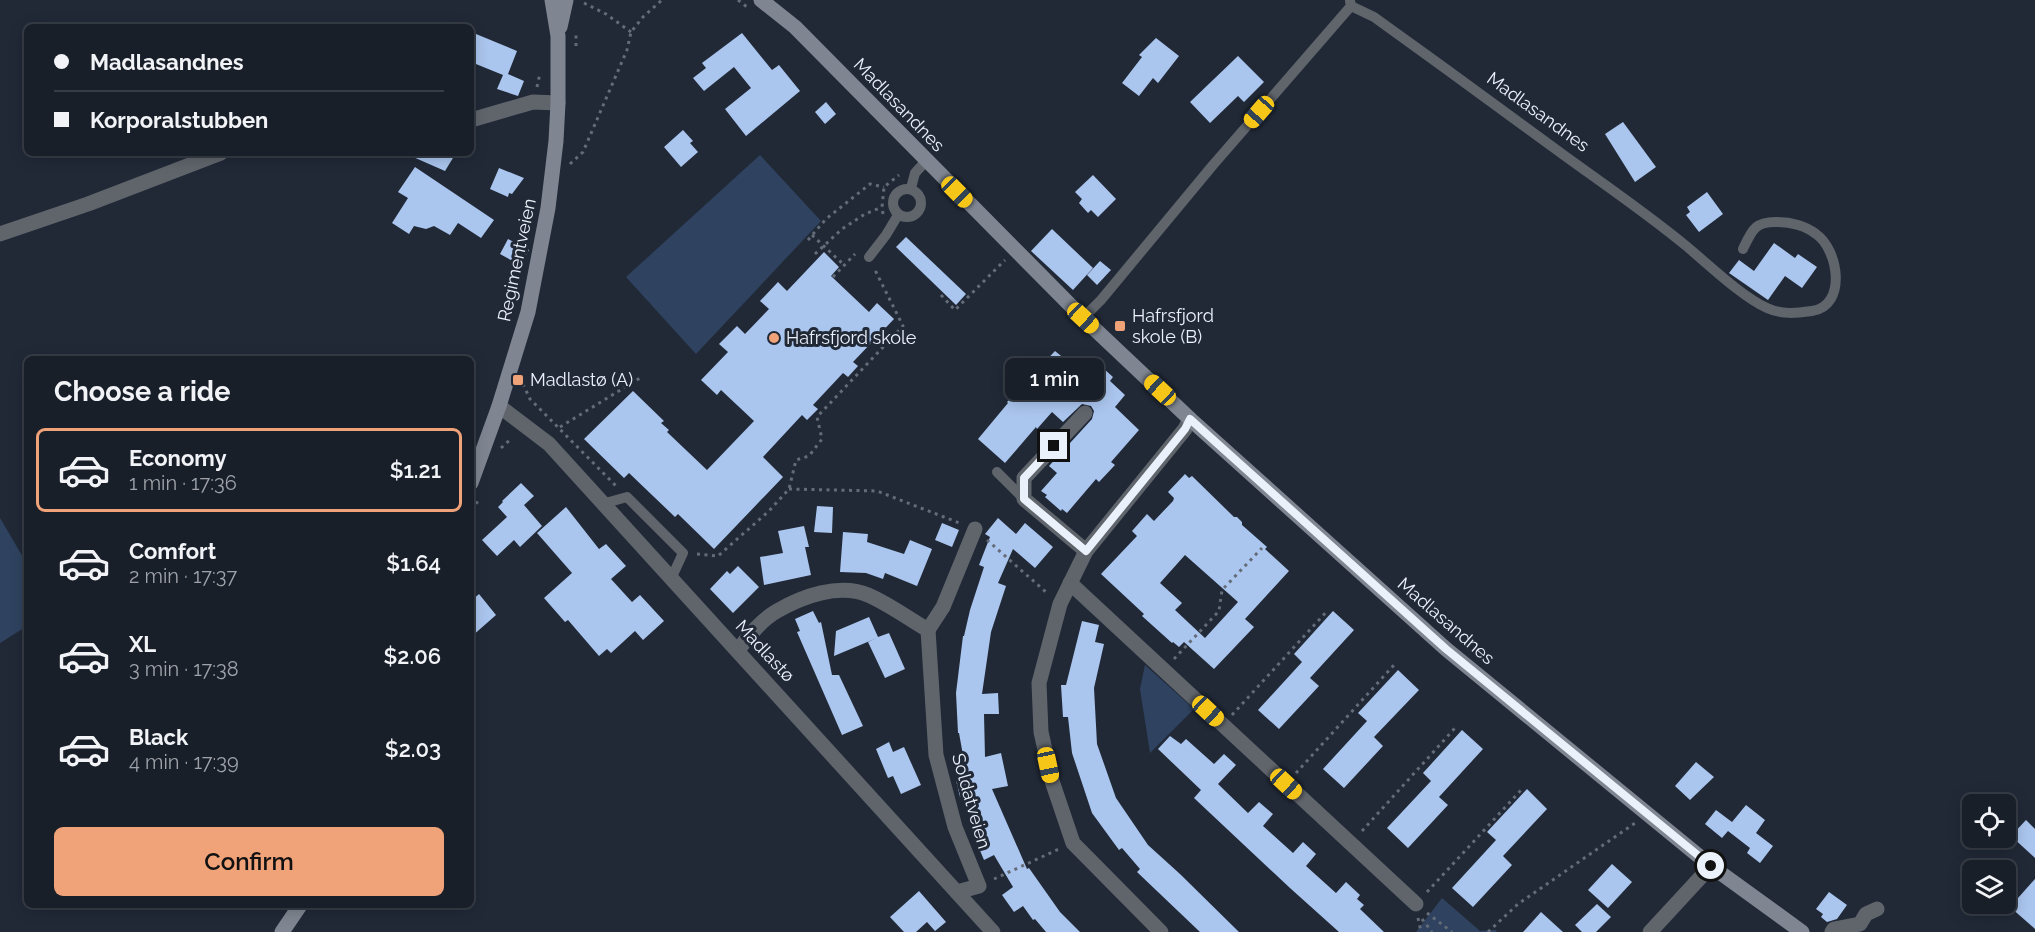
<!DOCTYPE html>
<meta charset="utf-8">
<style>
body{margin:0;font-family:Raleway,sans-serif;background:#262c35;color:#f1f3f6;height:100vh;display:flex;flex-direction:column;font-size:22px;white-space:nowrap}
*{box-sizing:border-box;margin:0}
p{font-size:20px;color:#9fa2a8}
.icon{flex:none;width:33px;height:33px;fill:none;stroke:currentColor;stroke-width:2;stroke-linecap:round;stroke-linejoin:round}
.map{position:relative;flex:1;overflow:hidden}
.sheet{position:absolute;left:24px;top:356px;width:450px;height:552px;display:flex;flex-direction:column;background:#191f29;border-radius:9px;box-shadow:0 3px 15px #0003,0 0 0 2px #373d46}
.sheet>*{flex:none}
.top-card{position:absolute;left:24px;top:24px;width:450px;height:132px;border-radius:9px;box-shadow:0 3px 15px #0003,0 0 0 2px #373d46;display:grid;align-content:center;height:132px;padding:0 30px;background:#191f29}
.fabs{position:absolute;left:1962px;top:794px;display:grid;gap:12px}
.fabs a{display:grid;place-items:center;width:54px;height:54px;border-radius:9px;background:#191f29;box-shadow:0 3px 15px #0003,0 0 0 2px #373d46;font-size:30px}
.end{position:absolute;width:27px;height:27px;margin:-14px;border:8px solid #ebf1fa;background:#111;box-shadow:0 0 0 3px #111}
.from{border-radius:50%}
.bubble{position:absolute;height:42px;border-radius:9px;background:#191f29;box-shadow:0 3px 15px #0003,0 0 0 2px #373d46;font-size:20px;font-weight:600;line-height:42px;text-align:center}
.car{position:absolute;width:18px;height:36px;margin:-18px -9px;border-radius:8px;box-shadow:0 0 4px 2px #0007;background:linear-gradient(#f5c518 24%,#345 0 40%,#f5c518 0 76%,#345 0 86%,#f5c518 0)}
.top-card b{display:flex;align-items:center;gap:21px;height:57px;font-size:22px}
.top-card b+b{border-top:2px solid #373d46}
.top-card i{width:15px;height:15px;background:#f1f3f6}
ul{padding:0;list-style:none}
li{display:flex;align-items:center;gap:18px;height:84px;margin:0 12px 9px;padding:0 18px;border:3px solid transparent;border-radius:9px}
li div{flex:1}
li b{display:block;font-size:22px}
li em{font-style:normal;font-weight:600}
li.on{border-color:#f0a279}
li>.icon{width:54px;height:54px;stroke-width:1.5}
h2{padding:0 30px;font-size:27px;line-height:72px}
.cta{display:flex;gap:12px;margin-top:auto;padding:12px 30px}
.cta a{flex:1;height:69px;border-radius:9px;background:#f0a279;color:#111;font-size:24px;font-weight:600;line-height:69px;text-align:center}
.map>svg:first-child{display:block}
</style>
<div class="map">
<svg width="2035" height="932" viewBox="0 0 2035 932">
<rect width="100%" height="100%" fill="#212937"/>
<g fill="#2f4360">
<path d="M760 155 821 221 696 354 626 277Z"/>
<path d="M0 518 27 564V626L0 643Z"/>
<path d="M1145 665 1194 709 1150 753 1140 689Z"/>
<path d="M1442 898 1480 931 1496 930 1497 932H1416Z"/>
</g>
<g fill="#aac5ee" fill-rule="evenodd">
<path d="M742 33 772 70 779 65 800 91 746 136 725 109 751 88 734 67 704 91 693 78 706 68 702 63Z"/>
<path d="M476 34 517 51 508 74 524 81 518 96 497 89 503 75 471 62V47Z"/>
<path d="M1156 38 1179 56 1158 83 1153 78 1139 96 1122 83 1142 57 1139 55Z"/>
<path d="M1238 56 1264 82 1244 102 1238 96 1210 123 1190 102Z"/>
<path d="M826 102 836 114 825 124 815 112Z"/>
<path d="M1623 122 1656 167 1635 182 1605 134Z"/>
<path d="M683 130 693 141 690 143 698 152 681 167 664 147Z"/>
<path d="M404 153H456L445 171Z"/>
<path d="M415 167 494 220 481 238 458 223 450 235 434 226 426 229 414 226 409 234 392 223 408 198 398 192Z"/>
<path d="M499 168 524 178 512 194 509 193 508 197 490 189Z"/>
<path d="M1093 175 1116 199 1098 217 1091 210 1088 213 1079 203 1082 199 1075 192Z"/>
<path d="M1707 192 1723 214 1699 232 1686 215 1690 212 1687 207Z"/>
<path d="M1052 229 1093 268 1073 290 1031 251Z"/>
<path d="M906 237 966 294 956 305 896 247Z"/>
<path d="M508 239 529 250 520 265 500 254Z"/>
<path d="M1774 243 1795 258 1798 254 1817 267 1802 288 1785 276 1768 300 1729 273 1739 260 1754 271Z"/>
<path d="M824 252 839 267 831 276 869 312 877 303 894 319 853 362 858 366 848 377 843 373 813 405 818 409 807 420 802 415 763 457 783 477 714 549 678 514 675 517 629 473 624 478 584 439 633 391 664 421 661 423 669 430 667 432 707 470 754 421 721 390 717 395 701 380 728 352 719 344 737 326 745 334 769 309 760 301 778 282 787 291Z"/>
<path d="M1100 261 1111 270 1097 285 1087 275Z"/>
<path d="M1055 351 1082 373 1094 360 1113 377 1110 381 1125 395 1115 407 1139 430 1111 462 1115 465 1099 482 1096 479 1067 513 1062 509 1061 511 1045 497 1047 495 1041 491 1057 473 1049 466 1092 419 1094 411 1091 406 1082 404 1063 422 1052 412 1037 429 1036 427 1005 463 978 439 1008 403 1007 402Z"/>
<path d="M1185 474 1189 478 1192 476 1234 517H1237L1242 522V525L1267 547 1265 549 1289 571 1245 619 1254 627 1214 669 1184 642 1179 647 1173 642 1172 643 1142 616 1144 614 1101 574 1137 536 1132 531 1147 514 1154 521 1173 501 1174 498 1168 492ZM1185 555 1238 602 1205 638 1175 610 1182 603 1160 583Z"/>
<path d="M521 483 534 496 524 505 542 526 520 547 514 540 497 556 482 540 507 517 498 507 503 502 502 501Z"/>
<path d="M817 506 833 507 832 533 814 532Z"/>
<path d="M566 507 599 549 606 544 626 566 611 579 632 602 640 595 664 621 643 640 635 631 611 653 607 649 599 656 568 620 565 622 544 598 572 573 537 533Z"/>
<path d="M998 518 1016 534 1025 523 1053 547 1035 568 1013 549 998 583 1006 586 991 632 982 694 998 693 999 714H984L985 757 1001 753 1008 786 992 789 1027 869 1029 868 1060 912 1080 932H1046L1035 919 1033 920 1023 906 1014 912 1002 895 1013 887 994 855 984 860 970 827 982 822 973 794 960 797 956 780 965 778 961 762 964 761 959 733H958L956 693 963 636H964L970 610 984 567 979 565 990 537 985 534Z"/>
<path d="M942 523 959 530 952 547 935 540Z"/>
<path d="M804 526 809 547H805L811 575 764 585 760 557 783 553 778 531Z"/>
<path d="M843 532 868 534 867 542 904 554 910 540 932 549 917 586 885 573 883 579 866 573 840 572Z"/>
<path d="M738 566 759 587 733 613 710 589 727 571 730 574Z"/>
<path d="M479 594 496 615 471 637V601Z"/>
<path d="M813 611 819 623 821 622 832 675H839L863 726 842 735 797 632 800 631 795 619Z"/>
<path d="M1333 611 1354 630 1310 678 1319 686 1279 729 1258 710 1302 662 1294 654Z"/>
<path d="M869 617 878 637 889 633 905 669 885 678 868 642 877 638 834 656 836 631Z"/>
<path d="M1082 621 1099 625 1095 642 1104 644 1094 688 1097 744 1116 798 1148 845 1180 874 1239 932H1200L1137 872 1140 869 1122 848 1119 850 1092 813 1072 753 1068 717H1063L1061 685H1066Z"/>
<path d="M1398 670 1419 690 1374 737 1383 746 1344 788 1323 769 1367 721 1358 713Z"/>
<path d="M1462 730 1483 749 1439 797 1448 805 1408 848 1387 828 1431 781 1423 773Z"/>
<path d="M1170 736 1181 744 1186 739 1214 764 1224 754 1236 765 1218 784 1248 813 1259 802 1273 814 1263 826 1293 853 1303 842 1316 854 1306 866 1336 893 1346 882 1360 895 1357 899 1364 905 1360 909 1384 932H1339L1290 888 1194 798 1201 790 1158 749Z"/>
<path d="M889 742 893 752 904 747 921 785 901 794 893 776 888 778 876 749Z"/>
<path d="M1696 762 1714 777 1690 800 1675 786Z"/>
<path d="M1527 789 1547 809 1503 856 1512 865 1473 907 1452 888 1496 840 1487 832Z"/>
<path d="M1746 805 1765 820 1756 833 1773 846 1760 863 1747 853 1750 848 1728 831 1722 838 1705 824 1716 810 1732 822Z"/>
<path d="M2026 820 2035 829V858L2011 836Z"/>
<path d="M1612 864 1632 882 1608 908 1588 890Z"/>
<path d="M2035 879V929L2010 907Z"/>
<path d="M919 891 946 922 935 931 927 922 916 932H904L890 917Z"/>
<path d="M1829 892 1847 905 1837 919 1827 922 1821 917 1823 914 1816 909Z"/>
<path d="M1597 904 1611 917 1596 932H1582L1575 925Z"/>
<path d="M1541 912 1563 932H1523Z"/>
</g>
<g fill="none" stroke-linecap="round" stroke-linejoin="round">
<g stroke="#656c79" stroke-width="3" stroke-dasharray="3 4.5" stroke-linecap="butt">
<path d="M738 0 747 7"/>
<path d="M584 3 606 14 631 32"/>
<path d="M576 46V32"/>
<path d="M537 87 540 73"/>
<path d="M570 164 583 152 627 50 631 32 643 17 662 0"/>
<path d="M883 214 882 207 884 187 899 175"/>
<path d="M812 235 844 265"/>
<path d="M808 240 826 219 870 184 884 187"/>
<path d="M815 254 842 229 865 214 882 207"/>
<path d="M833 277 855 254"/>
<path d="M941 295 955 310 1005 260"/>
<path d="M523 384 530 399 617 487"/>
<path d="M560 427 640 378"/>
<path d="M501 448 511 439"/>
<path d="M789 489 877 491 962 524"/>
<path d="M471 518 479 497"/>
<path d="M987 540 1047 593"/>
<path d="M697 554 718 556 769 511 789 489 796 460 809 456 822 439 817 417 903 326 874 268"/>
<path d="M1174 659 1219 611 1222 590 1262 548"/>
<path d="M1232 715 1328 610"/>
<path d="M1296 773 1394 665"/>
<path d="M1362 831 1455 728"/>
<path d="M994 879 1059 849"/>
<path d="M1427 892 1523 788"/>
<path d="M1427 913 1452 932"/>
<path d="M1418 918 1421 932"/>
<path d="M1422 919 1432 932"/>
<path d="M1488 932 1518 904 1635 823"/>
</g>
<g stroke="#60656c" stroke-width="10">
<path d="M1351 6 1374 17C1438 63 1501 109 1565 156 1605 185 1646 213 1685 245 1707 263 1742 297 1767 308 1782 315 1797 313 1812 311 1847 306 1839 250 1816 234 1806 226 1791 222 1778 222 1755 221 1752 230 1743 249"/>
<path d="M911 188 915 173 926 161"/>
<circle cx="907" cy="203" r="14"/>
<path d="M869 257 886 235 898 215"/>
<path d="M1083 318 1101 300 1213 165 1351 6 1350 1"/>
<path d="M997 472 1024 499"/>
<path d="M602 504 627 497 683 553 671 579"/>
</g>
<g stroke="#60656c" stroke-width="15">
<path d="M471 120 533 102 558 103"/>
<path d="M0 234 88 204 221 153"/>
<path d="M499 406 549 444 993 932"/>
<path d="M1085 413 1024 478V499L1086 551"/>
<path d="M1070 583 1416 904"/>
<path d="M928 630 943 607 975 529"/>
<path d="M738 650C749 636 761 620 777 611 803 596 839 583 868 595 889 604 909 619 928 630L936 755 955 827 979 886 957 892"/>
<path d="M1161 932 1073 843 1052 781 1041 732 1039 683 1060 604 1086 551 1185 429 1190 419"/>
<path d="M1650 932 1711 866"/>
<path d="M1832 932 1834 929 1860 924 1866 914 1877 909"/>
</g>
<g stroke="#7f8691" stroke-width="15">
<path d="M761 0 795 27 1083 318 1190 419 1446 649 1711 866 1802 932"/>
<path d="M560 27 566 0"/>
<path d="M471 483 499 406 528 312 548 208 556 141 558 103V36L552 0"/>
<path d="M282 932 301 904"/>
</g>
</g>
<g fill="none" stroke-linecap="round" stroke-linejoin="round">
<path stroke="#ebf1fa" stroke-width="8" d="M1054 446 1024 478V499L1086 551 1185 429 1190 419 1446 649 1711 866"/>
</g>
<g fill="#f0a279" stroke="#212937" stroke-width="2">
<rect x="1114" y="320" width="12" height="12" rx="3"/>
<circle cx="774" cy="338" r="6"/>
<rect x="512" y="374" width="12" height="12" rx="3"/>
</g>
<g text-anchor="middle" stroke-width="6" stroke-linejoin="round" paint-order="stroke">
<g font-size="18" fill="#ebf1fa" stroke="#212937">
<text transform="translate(899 105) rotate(46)" y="6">Madlasandnes</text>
<text transform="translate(1538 112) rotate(36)" y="6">Madlasandnes</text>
<text transform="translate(517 260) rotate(-78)" y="6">Regimentveien</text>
<text transform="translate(1446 621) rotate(41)" y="6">Madlasandnes</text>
<text transform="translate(765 651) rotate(47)" y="6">Madlastø</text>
<text transform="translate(971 801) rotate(74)" y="6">Soldatveien</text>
</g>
<g font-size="18" fill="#ebf1fa" stroke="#212937" text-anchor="start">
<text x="1132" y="322">Hafrsfjord<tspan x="1132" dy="21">skole (B)</tspan></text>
<text x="786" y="344">Hafrsfjord skole</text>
<text x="530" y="386">Madlastø (A)</text>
</g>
</g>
</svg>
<div class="fabs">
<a><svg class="icon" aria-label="locate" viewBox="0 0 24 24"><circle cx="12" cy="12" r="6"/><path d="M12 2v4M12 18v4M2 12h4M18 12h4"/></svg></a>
<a><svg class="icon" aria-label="layers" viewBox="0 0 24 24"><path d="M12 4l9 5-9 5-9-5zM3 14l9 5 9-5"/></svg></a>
</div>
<i class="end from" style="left:1711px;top:866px"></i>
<i class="end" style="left:1054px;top:446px"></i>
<div class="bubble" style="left:1005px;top:358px;width:99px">1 min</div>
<i class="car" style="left:1259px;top:112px;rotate:221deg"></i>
<i class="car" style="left:957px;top:192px;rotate:135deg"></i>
<i class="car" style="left:1083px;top:318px;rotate:133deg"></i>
<i class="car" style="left:1160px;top:390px;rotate:313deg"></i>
<i class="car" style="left:1208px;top:711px;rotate:133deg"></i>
<i class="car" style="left:1048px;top:765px;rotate:168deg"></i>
<i class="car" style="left:1286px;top:784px;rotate:133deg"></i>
<div class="top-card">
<b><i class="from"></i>Madlasandnes</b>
<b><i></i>Korporalstubben</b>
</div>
<section class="sheet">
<h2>Choose a ride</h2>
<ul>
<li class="on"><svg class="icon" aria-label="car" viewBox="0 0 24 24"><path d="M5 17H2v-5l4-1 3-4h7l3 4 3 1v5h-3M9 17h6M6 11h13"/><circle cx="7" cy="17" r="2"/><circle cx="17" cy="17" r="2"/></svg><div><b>Economy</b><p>1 min · 17:36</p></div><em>$1.21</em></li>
<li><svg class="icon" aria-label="car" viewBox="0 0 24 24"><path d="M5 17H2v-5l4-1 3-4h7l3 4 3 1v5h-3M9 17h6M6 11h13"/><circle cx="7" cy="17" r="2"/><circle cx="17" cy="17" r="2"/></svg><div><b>Comfort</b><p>2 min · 17:37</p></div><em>$1.64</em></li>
<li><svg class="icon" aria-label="car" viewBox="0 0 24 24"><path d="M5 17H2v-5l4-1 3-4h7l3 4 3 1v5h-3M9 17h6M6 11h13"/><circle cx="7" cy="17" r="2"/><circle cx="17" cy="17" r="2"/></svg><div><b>XL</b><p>3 min · 17:38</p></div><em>$2.06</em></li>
<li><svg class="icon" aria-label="car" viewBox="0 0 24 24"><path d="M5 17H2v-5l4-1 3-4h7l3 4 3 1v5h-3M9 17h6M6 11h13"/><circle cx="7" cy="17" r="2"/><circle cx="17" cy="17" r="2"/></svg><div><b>Black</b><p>4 min · 17:39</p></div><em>$2.03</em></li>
</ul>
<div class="cta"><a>Confirm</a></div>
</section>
</div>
